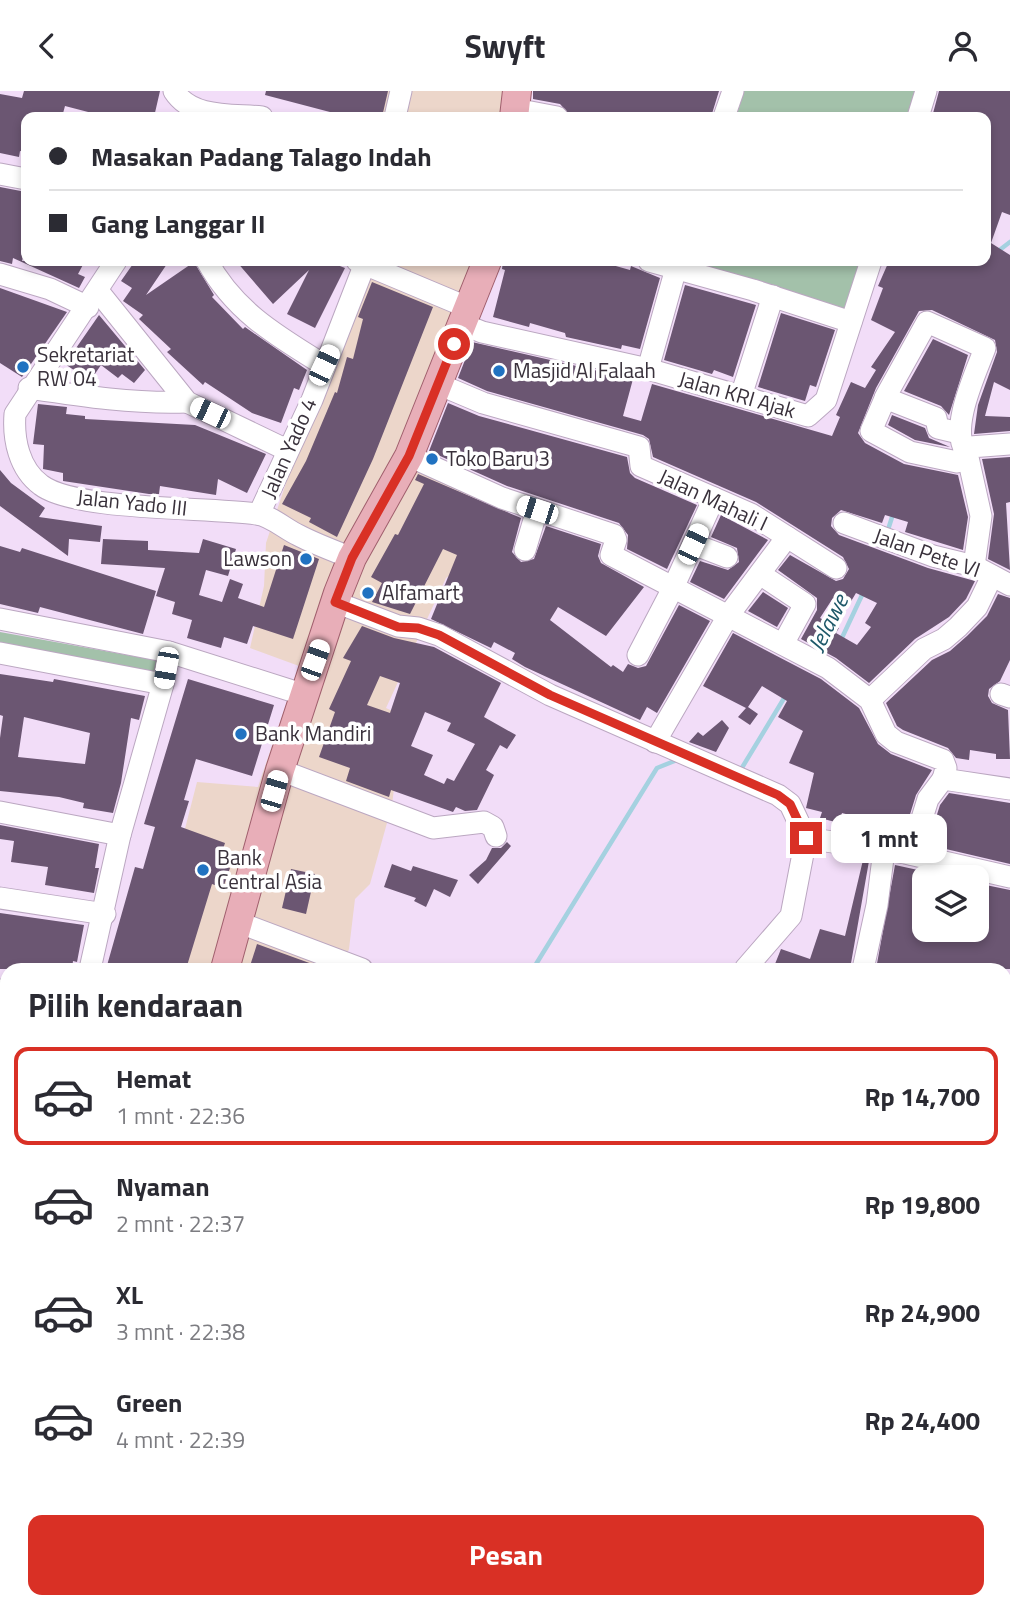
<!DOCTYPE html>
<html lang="id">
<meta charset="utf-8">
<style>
body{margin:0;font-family:"Titillium Web",sans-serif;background:#f2f2f3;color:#2b2b33;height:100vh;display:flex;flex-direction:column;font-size:26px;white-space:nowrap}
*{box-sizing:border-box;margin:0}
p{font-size:23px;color:#7c7c81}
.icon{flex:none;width:38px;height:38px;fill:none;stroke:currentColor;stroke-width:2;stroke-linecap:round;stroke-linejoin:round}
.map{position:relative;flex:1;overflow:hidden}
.details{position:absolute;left:0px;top:872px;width:1012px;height:646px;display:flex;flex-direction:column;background:#fff;border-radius:21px 21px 0 0;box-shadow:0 4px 10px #0003}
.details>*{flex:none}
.banner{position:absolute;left:21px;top:21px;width:970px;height:154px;border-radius:14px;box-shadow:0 4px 10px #0003;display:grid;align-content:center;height:154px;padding:0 28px;background:#fff}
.controls{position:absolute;left:912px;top:774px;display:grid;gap:14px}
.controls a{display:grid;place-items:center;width:77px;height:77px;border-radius:14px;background:#fff;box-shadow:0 4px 10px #0003;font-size:35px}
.end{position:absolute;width:32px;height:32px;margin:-16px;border:9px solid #d93025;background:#fff;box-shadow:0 0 0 4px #fff}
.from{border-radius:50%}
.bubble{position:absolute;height:49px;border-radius:14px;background:#fff;box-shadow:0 4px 10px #0003;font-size:23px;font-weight:700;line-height:49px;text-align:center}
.car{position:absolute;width:21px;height:42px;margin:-21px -10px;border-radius:9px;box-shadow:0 0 5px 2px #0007;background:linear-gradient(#fff 24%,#345 0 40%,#fff 0 76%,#345 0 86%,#fff 0)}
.banner b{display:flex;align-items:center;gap:24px;height:66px;font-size:26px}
.banner b+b{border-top:2px solid #e1e1e2}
.banner i{width:18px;height:18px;background:#2b2b33}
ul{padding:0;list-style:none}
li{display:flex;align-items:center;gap:21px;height:98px;margin:0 14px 10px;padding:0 14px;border:4px solid transparent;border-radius:14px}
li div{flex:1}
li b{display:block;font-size:26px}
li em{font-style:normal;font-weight:700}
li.active{border-color:#d93025}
li>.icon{width:63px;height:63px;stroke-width:1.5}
h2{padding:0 28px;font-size:32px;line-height:84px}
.cta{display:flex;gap:14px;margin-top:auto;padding:14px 28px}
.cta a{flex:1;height:80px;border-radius:14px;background:#d93025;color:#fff;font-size:28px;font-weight:700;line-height:80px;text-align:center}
header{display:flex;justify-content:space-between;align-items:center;height:91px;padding:0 28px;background:#fff;font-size:32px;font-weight:700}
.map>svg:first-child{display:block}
</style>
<header><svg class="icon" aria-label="back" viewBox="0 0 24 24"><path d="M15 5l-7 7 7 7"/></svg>Swyft<svg class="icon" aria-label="person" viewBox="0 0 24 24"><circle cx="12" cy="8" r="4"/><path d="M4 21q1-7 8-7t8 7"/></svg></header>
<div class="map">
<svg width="1010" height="1516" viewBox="0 0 1010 1516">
<rect width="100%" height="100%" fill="#f2ddf8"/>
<g fill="#ecd6ca">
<path d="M341 0H522L518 26H336Z"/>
<path d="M360 170H488L414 369 510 411 495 451 446 487 386 617 403 625 392 714 370 793 355 808 349 858 341 878H149L197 691 258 696 299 575 250 557 264 495 266 452Z"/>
<path d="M0 1244 7 1246V1510H195L191 1516H0Z"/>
</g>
<g fill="#a3c1aa">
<path d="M744 0H918L910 26H736Z"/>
<path d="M690 170H864L848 220Z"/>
<path d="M0 541 160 570 161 593 0 570Z"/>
<path d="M0 1000 7 1001V1062L0 1090Z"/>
</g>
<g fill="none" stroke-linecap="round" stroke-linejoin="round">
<g stroke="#a5d1e0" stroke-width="4.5">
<path d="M997 161 1010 151"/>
<path d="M887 442 893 423"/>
<path d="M840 551 863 502"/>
<path d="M740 680 786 604"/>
<path d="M533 878 657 677 677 669"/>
</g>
</g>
<g fill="#6b5672" fill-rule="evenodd">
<path d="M24 0H160L154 26H130L109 21 107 26H91L92 22 65 15 62 26H26V61L20 60 19 66 0 62V3L22 7Z"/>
<path d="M266 0H388L382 26H349L265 4Z"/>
<path d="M533 0H719L711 26H578L570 24 560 13 533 8Z"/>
<path d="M939 0H1010V124L1002 121 991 152 1010 164V299L994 291 985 325 1010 326V340L974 343 978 314 997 261 995 249 932 219 919 220 876 297 858 342 865 352 904 373 958 384 968 426 963 459 905 441 908 431 885 424 882 432 841 419 832 427 831 435 839 444 928 477 975 490 966 508 949 526 915 548 869 592 836 567 801 548 817 519V507L778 479 790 464 836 490 843 488 849 478 843 466 756 411 653 366 649 348 643 344 487 300 458 287 472 251 633 288 623 325 641 330 652 293 832 345 840 326 836 324 851 291 865 297 876 279 871 276 895 241 871 229 883 197 878 195 889 170H919L931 175 933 170H985V26H932ZM856 502 877 512 865 532 871 536 857 554 836 542 839 537 820 527 833 507 838 509 839 506 850 512Z"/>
<path d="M0 96 26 101V154L22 170H85L78 183 85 186 79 197 13 167 12 173 0 170Z"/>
<path d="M135 170H169L146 204 194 171 214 204 212 206 243 238 245 236 307 279 299 299 294 297 281 332 252 322 205 291 203 294 167 261 171 258 139 228 143 224 123 210 132 197 121 190Z"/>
<path d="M236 170H327L345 177 315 237 287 223 309 179 273 213Z"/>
<path d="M503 170H598L630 179 631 175 660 187 640 258 622 254 621 258 566 246 565 242 530 232 529 236 493 226 505 179 502 178Z"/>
<path d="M372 191 433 216 373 368 337 446 309 431 311 427 282 413 306 370 335 301 337 302 347 266 353 268 363 228 358 226Z"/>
<path d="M685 194 756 214 733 286 714 279 712 283 664 269Z"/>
<path d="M0 197 67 221 22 286 0 272Z"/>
<path d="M781 222 835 239 816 296 810 294 805 310 758 296Z"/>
<path d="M99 224 145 279 134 292 122 283 118 287 101 274 90 290 65 273Z"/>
<path d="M933 248 968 264 949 324 941 315 904 300Z"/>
<path d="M448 312 479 325 627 366 630 382 635 387 697 414 667 478 627 458 628 444 619 432 507 395 429 360Z"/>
<path d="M38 313 67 316 66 323 85 325V328L195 334 266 363 247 402 218 388 216 404 160 395 159 403H149L63 390V382L43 378 44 354 33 353Z"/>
<path d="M892 324 925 337 929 347 950 356 915 349 888 334Z"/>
<path d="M1010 366V411L1006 412 1010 479 988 468 994 423 982 368Z"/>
<path d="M0 379 11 392 45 417 39 426 102 435 100 451 69 448 68 465 0 415Z"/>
<path d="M418 383 521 427 512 461 521 471 534 468 546 435 601 453 598 465 601 472 644 496 606 545 558 516 550 529 611 576 613 574 623 581 628 573 638 577 646 575 679 514 710 530 657 622 647 616 640 629 525 576 512 568 515 562 494 551 491 557 431 528 457 464 443 458 410 523 372 511 382 492 371 486 395 443 398 444 424 393 415 389Z"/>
<path d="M721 424 768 449 724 508 690 491 700 470 728 479 739 471 737 457 711 446Z"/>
<path d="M103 448 148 450V459L199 462 203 448 236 458 228 485 206 479 199 504 222 511 230 488 243 493 238 507 264 516 284 454 319 468 293 548 253 535 247 553 224 546 221 557 187 547 192 529 172 523 175 511 156 505 165 477 101 473Z"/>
<path d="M0 455 20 461 22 457 156 500 143 543 40 516 38 522 0 513Z"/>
<path d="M763 501 788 517 777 536 748 520Z"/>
<path d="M998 503 1010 507V569L1000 590 989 598 988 605 992 612 1008 619 1010 668H996V663L970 659 969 669 956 667 948 657 903 639 897 635 886 612 932 569 950 560 967 545 987 525Z"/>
<path d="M362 535 394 547 434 556 501 592 484 626 516 644 507 658 500 654 486 679 494 684 477 719 465 720 456 716 453 721 391 699 389 706 346 690 350 677 319 666 335 621 329 618 351 570 343 567ZM380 585 400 592 390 622 367 614ZM425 621 451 632 447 640 475 653 454 690 447 687 444 693 424 684 433 664 411 655Z"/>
<path d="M733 542 821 588 859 617 878 653 891 663 932 679 916 704 903 746 872 730 842 722 839 732 820 727 822 721 806 717 814 682 789 672 803 640 778 626 787 610 762 595 748 616 758 623 750 634 738 626 746 617 703 595Z"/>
<path d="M0 583 53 591 54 588 145 605 139 629 131 627 121 692 113 722 83 717 84 712 59 706 0 700V647L3 625 0 624ZM24 626 90 642 85 673 18 666Z"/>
<path d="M188 588 274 614 252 685 196 668 184 709 189 710 181 736 225 752 218 773 230 777 223 797 212 793 186 878H106L135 776 143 778 155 736 144 733Z"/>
<path d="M722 629 729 637 716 661 689 651 698 641 703 645Z"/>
<path d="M949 702 1010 712V773L933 755 936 737 933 736 940 714Z"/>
<path d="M0 734 99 753 95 777H99L94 802 45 794 48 776 11 771 14 750 0 748Z"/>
<path d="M507 751 511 755 478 793 469 784 486 769 492 757H501Z"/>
<path d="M863 769 869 770 850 878H773L781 858 810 868 820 838 845 845Z"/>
<path d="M392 773 411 780 413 775 458 789 450 806 434 798 426 816 414 810 416 807 384 796Z"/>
<path d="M895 774 950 786H924V838H976V792L1010 799V878H876Z"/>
<path d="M291 778 315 783 306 823 282 817Z"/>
<path d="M0 822 84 834 77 871 73 870 72 878H0Z"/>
<path d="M257 853 326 878H249Z"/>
</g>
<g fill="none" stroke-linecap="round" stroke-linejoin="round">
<g stroke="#bba7c1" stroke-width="23">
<g id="minor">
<path d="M174 0C192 28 232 23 262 26"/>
<path d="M515 18 557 26"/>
<path d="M395 26 401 0"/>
<path d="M724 26 733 0"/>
<path d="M918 26 926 0"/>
<path d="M0 83 26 88"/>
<path d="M116 170 15 323C13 348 19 378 41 394 75 420 209 416 256 423 270 424 285 438 298 444 315 453 334 460 352 467"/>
<path d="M207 170C234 220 277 245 324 274"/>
<path d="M357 170 469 217"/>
<path d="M649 170 753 199 851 231"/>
<path d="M0 183 50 198 88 216"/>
<path d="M98 200 187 311 287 359"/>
<path d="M927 231 985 257C976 282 948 339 967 362L957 371 910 361 871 340 887 303Z"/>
<path d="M462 233 482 241 648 278 808 325 826 309 871 170"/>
<path d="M648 278 678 170"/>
<path d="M438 293 483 312 639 356 641 375 751 423 836 477"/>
<path d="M29 297C82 305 134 313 187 311"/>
<path d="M741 305 773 205"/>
<path d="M885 307 936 327 938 337 959 342"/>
<path d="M409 365 502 407 614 444 616 449 611 464 828 577 870 609 886 643 896 651 943 669 946 677 943 688"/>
<path d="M259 423 312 309 364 175"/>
<path d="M844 432 933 465 974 475 1010 494"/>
<path d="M693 453 727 466"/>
<path d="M525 459 537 419"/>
<path d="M974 475 981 425 967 362 970 356 1010 353"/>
<path d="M760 483 805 513 783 553"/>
<path d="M335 511 398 535 418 537 439 544 550 604 778 704 790 713 806 747"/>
<path d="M0 528 169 561 305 604"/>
<path d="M0 562 163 593"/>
<path d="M638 564 673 497 714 407"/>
<path d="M1001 603 1010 606"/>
<path d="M870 609 924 558 944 548 958 536 977 516 992 485"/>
<path d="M655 651 728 525 787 446"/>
<path d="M280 679 433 737 484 731 493 736 496 745"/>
<path d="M0 721 120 744"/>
<path d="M806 747 905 762 1010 786"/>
<path d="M911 763 928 708 943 688 1010 698"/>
<path d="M0 807 105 823"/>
<path d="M240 832 362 878"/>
<path d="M90 878 120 744 163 593 169 561"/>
<path d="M745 878 791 825 806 747"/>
<path d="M863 878 877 814 884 759"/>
<path d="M0 899 7 901"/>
<path d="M1004 968 1010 969"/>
<path d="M0 1084 7 1083"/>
<path d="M0 1121 7 1122"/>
<path d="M1004 1122H1010"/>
<path d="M1004 1200H1010"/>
<path d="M1004 1271H1010"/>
<path d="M0 1302 7 1304"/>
<path d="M1004 1417H1010"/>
<path d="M0 1455 7 1458"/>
<path d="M1004 1470 1010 1471"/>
<path d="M0 1504 7 1506"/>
<path d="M18 1510 34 1516"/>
<path d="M284 1516 286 1510"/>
<path d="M424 1516 429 1510"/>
<path d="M558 1516 563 1510"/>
</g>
</g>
<g stroke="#a05f6d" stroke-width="30">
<g id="major">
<path d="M514 26 517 0"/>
<path d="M225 878 280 679 338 502 352 467 409 365 487 170"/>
<path d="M53 1516 54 1510"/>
</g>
</g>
<use href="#minor" stroke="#fff" stroke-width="21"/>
<use href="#major" stroke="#e8aeb8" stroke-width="28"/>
</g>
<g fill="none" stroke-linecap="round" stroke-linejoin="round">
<path stroke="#d93025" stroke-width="9" d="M454 253 409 365 352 467 335 511 398 536 418 537 439 544 550 604 778 704 790 713 806 747"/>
</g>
<g fill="#2072c1" stroke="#fff" stroke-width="2.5">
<circle cx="23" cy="276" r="7"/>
<circle cx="499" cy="280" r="7"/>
<circle cx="432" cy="368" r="7"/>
<circle cx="306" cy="468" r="7"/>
<circle cx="368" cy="502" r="7"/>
<circle cx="241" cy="643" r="7"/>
<circle cx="203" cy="779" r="7"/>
</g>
<g text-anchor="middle" stroke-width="7" stroke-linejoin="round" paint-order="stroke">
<g font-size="21" fill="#39313b" stroke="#fff" text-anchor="start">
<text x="37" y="271">Sekretariat<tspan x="37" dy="24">RW 04</tspan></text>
<text x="513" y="287">Masjid Al Falaah</text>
<text x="446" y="375">Toko Baru 3</text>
<text x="292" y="475" text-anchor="end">Lawson</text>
<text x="382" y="509">Alfamart</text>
<text x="255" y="650">Bank Mandiri</text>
<text x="217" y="774">Bank<tspan x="217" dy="24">Central Asia</tspan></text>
</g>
<g font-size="21" fill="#39313b" stroke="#fff">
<text transform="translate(737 304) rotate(16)" y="7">Jalan KRI Ajak</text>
<text transform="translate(289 357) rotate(-66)" y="7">Jalan Yado 4</text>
<text transform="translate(713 409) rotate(25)" y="7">Jalan Mahali I</text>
<text transform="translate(132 412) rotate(6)" y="7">Jalan Yado III</text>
<text transform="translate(927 462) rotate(19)" y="7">Jalan Pete VI</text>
</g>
<g font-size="23" font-style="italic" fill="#1e5869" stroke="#fff">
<text transform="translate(828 532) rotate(-63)" y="8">Jelawe</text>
</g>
</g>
</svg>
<div class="controls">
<a><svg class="icon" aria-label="layers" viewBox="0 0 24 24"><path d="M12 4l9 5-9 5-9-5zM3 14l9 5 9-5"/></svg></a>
</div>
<i class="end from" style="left:454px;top:253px"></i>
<i class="end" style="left:806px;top:747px"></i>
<div class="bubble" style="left:831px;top:723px;width:116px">1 mnt</div>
<i class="car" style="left:324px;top:274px;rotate:25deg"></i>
<i class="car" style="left:210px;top:322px;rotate:295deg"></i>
<i class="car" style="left:537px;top:419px;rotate:288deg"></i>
<i class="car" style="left:693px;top:453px;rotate:25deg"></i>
<i class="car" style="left:315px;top:569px;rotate:20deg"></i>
<i class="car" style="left:166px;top:577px;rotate:190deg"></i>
<i class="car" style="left:274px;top:700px;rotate:16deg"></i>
<div class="banner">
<b><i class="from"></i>Masakan Padang Talago Indah</b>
<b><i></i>Gang Langgar II</b>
</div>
<section class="details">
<h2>Pilih kendaraan</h2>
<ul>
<li class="active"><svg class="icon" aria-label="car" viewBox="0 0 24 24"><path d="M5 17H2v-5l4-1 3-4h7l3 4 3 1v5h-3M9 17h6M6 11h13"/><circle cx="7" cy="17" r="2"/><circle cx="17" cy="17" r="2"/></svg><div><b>Hemat</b><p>1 mnt · 22:36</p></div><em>Rp 14,700</em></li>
<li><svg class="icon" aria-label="car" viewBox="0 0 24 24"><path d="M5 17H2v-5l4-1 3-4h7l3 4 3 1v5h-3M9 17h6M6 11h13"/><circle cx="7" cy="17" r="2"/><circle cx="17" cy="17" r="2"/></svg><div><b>Nyaman</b><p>2 mnt · 22:37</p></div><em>Rp 19,800</em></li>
<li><svg class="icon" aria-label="car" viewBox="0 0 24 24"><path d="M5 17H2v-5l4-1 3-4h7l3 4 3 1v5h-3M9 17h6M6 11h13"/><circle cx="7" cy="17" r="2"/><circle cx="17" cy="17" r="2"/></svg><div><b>XL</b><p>3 mnt · 22:38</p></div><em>Rp 24,900</em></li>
<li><svg class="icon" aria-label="car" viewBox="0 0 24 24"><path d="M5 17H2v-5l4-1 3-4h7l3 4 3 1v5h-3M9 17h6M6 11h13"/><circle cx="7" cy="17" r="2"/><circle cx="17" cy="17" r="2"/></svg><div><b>Green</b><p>4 mnt · 22:39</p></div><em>Rp 24,400</em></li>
</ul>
<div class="cta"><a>Pesan</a></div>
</section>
</div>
